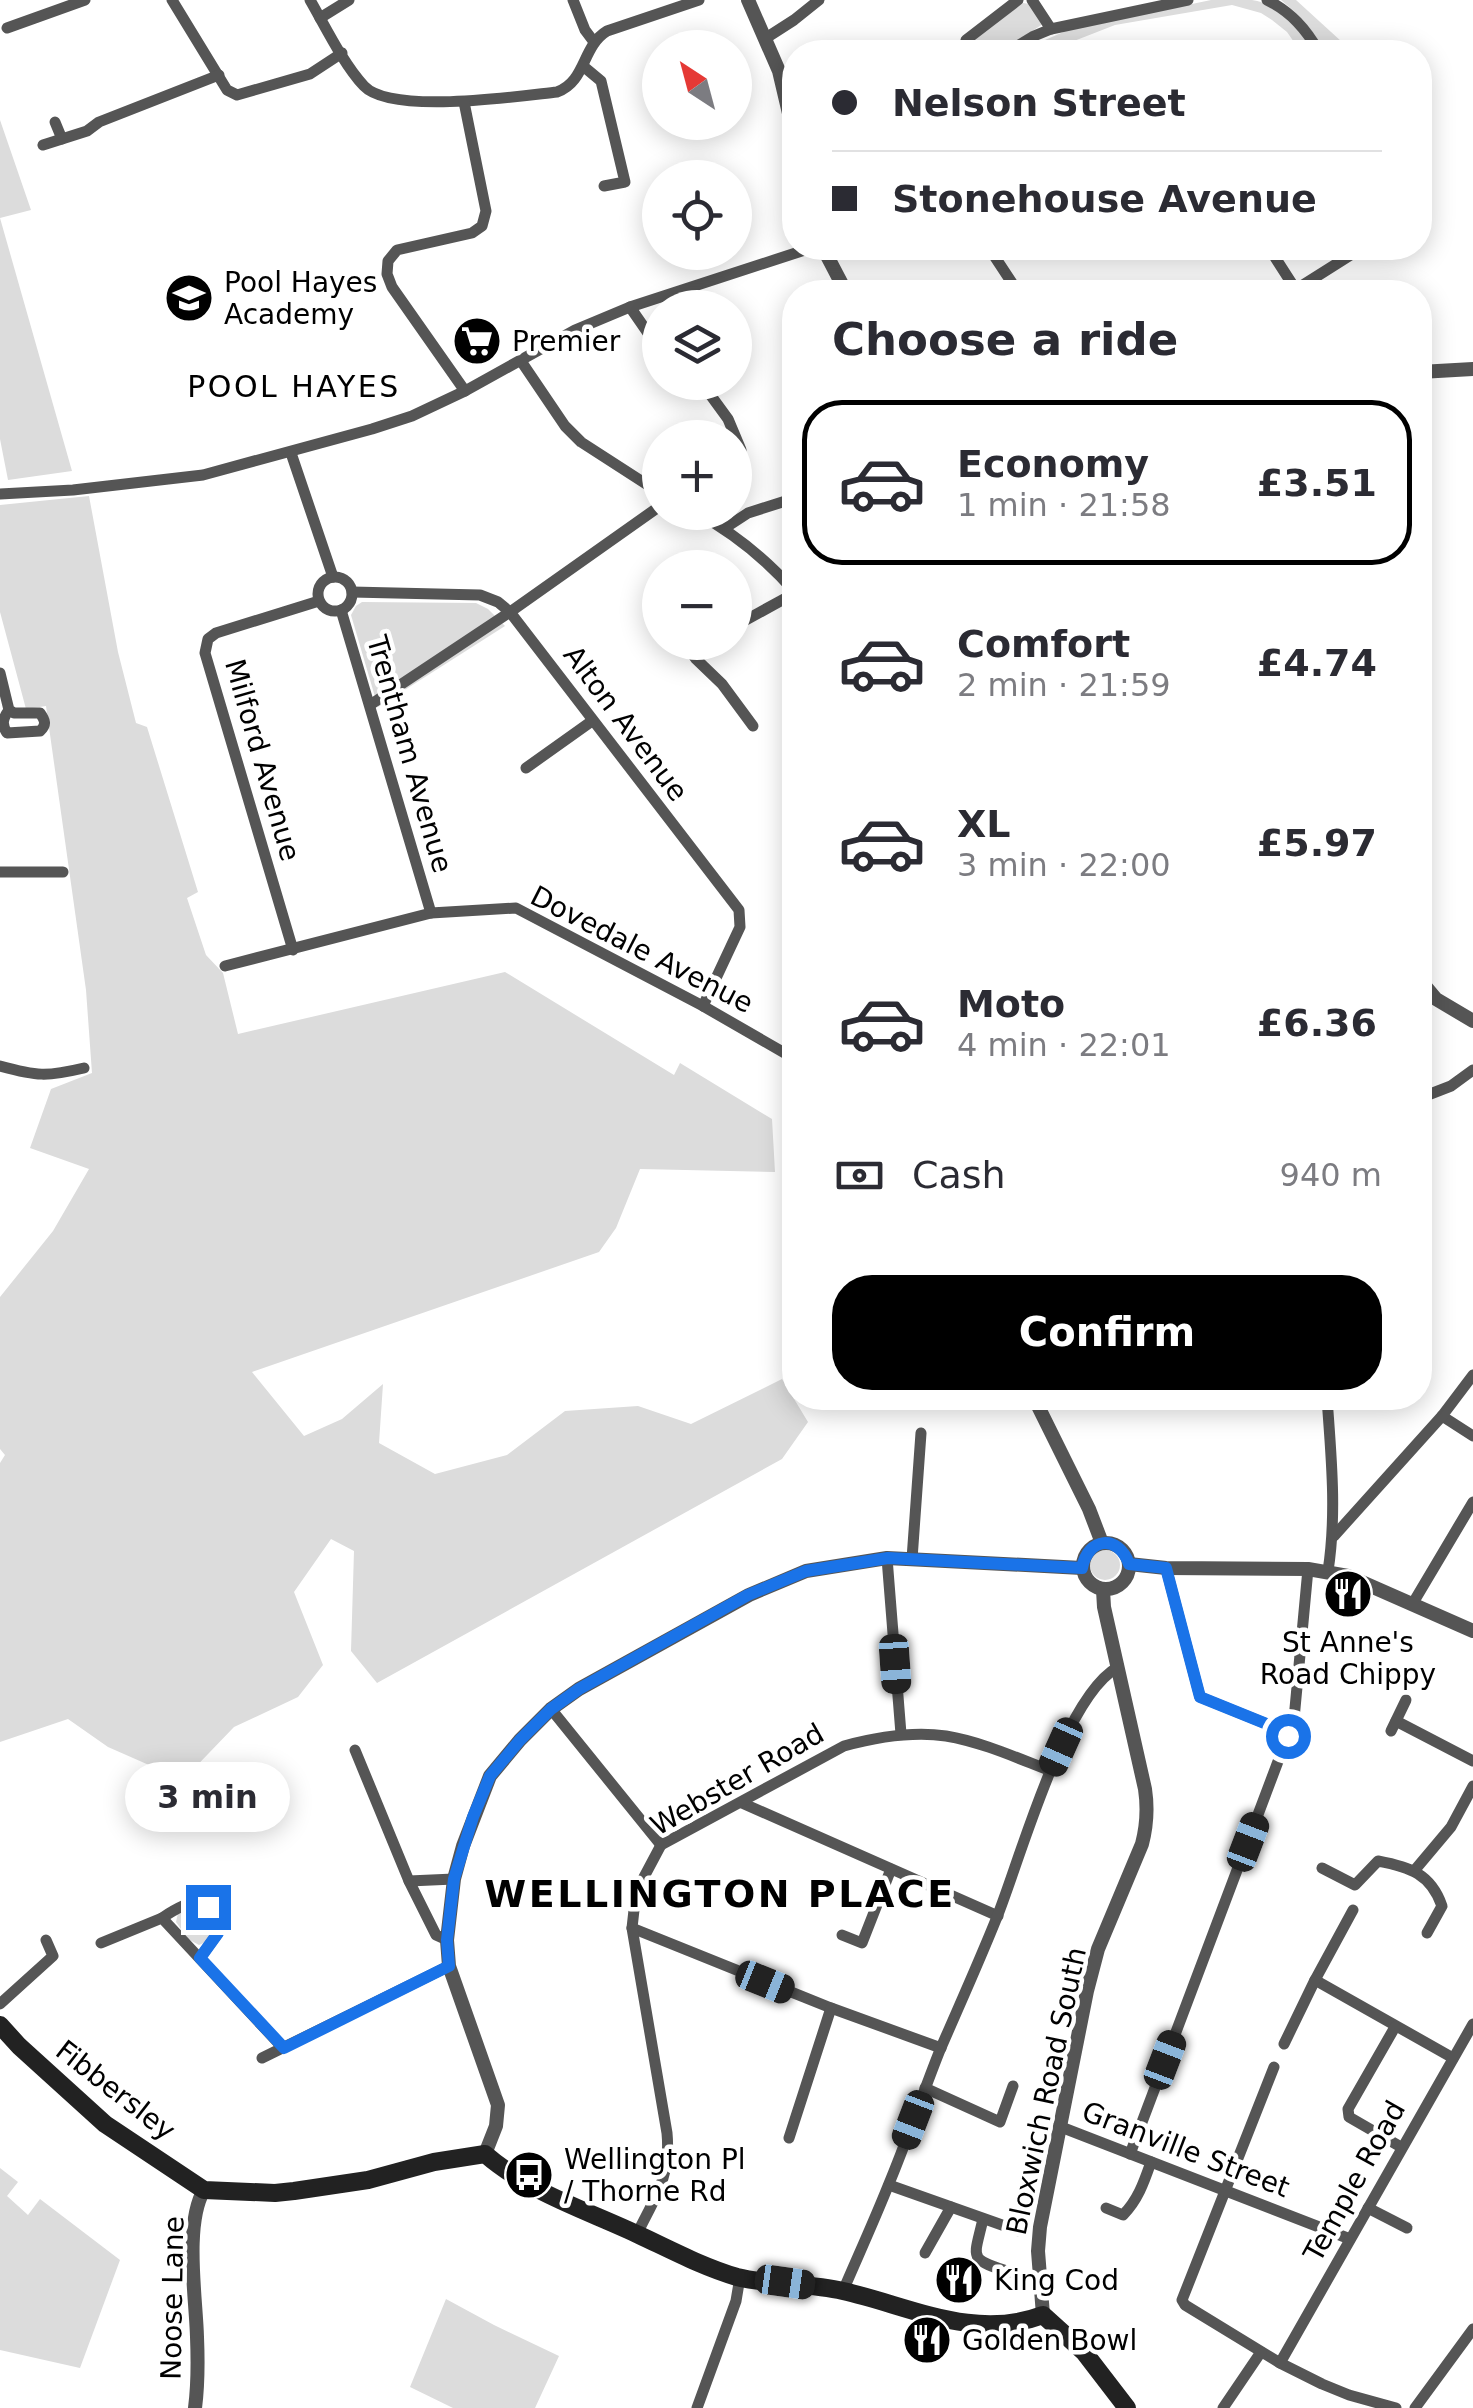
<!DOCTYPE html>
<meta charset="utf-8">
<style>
body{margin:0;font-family:"DejaVu Sans",sans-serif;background:#f7f7f7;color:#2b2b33;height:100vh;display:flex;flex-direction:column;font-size:38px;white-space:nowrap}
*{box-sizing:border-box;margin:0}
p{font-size:32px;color:#7c7c81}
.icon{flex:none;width:55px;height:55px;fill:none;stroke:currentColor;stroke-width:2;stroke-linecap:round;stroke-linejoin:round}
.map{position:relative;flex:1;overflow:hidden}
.side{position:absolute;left:782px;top:280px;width:650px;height:1130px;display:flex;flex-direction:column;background:#fff;border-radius:40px;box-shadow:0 5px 25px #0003}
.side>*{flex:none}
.guide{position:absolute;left:782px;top:40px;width:650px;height:220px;border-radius:40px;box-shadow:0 5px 25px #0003;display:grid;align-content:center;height:220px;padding:0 50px;background:#fff}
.needle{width:65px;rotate:324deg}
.fabs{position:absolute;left:642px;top:30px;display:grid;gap:20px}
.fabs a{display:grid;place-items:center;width:110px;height:110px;border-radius:50%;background:#fff;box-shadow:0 5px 25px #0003;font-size:50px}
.end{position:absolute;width:45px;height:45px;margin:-22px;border:12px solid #1a73e8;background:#fff;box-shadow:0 0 0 5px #fff}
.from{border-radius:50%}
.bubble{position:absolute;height:70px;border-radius:35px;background:#fff;box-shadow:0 5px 25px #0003;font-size:32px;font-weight:700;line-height:70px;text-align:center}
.car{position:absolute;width:30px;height:60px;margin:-30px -15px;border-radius:12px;box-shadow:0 0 8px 2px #0007;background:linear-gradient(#222 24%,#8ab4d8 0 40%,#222 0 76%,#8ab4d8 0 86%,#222 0)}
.guide b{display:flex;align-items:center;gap:35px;height:95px;font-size:38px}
.guide b+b{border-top:2px solid #e1e1e2}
.guide i{width:25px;height:25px;background:#2b2b33}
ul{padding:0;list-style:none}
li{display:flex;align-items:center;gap:30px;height:165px;margin:0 20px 15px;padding:0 30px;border:5px solid transparent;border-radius:40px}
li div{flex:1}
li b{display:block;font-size:38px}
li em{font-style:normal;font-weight:700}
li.current{border-color:#000}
li>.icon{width:90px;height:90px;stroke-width:1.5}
h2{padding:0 50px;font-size:45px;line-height:120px}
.pay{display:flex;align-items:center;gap:25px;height:110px;padding:0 50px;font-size:38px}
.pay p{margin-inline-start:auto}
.button{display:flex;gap:20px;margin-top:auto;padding:20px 50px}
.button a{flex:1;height:115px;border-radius:40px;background:#000;color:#fff;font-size:40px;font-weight:700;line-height:115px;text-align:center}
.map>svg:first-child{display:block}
</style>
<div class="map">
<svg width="1473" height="2408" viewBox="0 0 1473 2408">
<rect width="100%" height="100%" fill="#fff"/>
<g fill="#dcdcdc">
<path d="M1211 0C1224 0 1239 0 1252 0 1280 4 1301 30 1314 52H1301L1287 32 1272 20 1261 13 1232 5 1115 25 1074 41 1076 46 1065 52H1032L1038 43 1068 30Z"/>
<path d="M1281 0H1296L1342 42 1332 52H1325C1312 29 1302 17 1281 0Z"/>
<path d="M1023 3 1030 4 1043 24 1000 52H971L970 41Z"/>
<path d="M0 120 31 210 0 218 72 471 8 480 0 439Z"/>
<path d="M89 496 118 652 136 723 147 727 198 892 187 898 206 955 223 973 238 1034 505 972 674 1075 680 1063 772 1119 775 1172 640 1169 616 1228 599 1252 252 1372 304 1436 342 1419 383 1384 379 1443 435 1474 507 1455 565 1411 638 1406 691 1424 782 1379 808 1422 782 1459 377 1683 351 1651 354 1551 331 1539 294 1592 323 1665 298 1697 234 1727 183 1780 108 1747 68 1719 0 1742V1463L5 1455 0 1449V1297L53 1231 89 1169 30 1148 51 1089 92 1073 86 990 46 706 26 709 0 612V505Z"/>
<path d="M362 602 476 603 488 609 505 626 378 707 351 615 356 606Z"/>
<circle cx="1105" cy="1565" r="15"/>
<path d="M197 1907 212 1929 208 1941 199 1945 188 1939 176 1922 178 1913Z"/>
<path d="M0 2168 18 2182 7 2196 28 2215 40 2199 120 2260 80 2368 0 2350Z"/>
<path d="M446 2299 494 2325 559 2356 535 2408H453L410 2387Z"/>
</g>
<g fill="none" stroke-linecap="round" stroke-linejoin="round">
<g stroke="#555" stroke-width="11">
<path d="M172 0 227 90 237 95 310 74 342 53"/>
<path d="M310 0C325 26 344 65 364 86 391 115 519 96 557 92 586 82 582 46 607 31L699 0"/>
<path d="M573 0 585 30 594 42"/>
<path d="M1032 0 1051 29"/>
<path d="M1267 0C1291 12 1306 29 1319 52"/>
<path d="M320 18 349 0"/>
<path d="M7 28 85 0"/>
<path d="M766 38 794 20 819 0"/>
<path d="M965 52 966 40 1018 0"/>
<path d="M1008 52 1034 36 1051 29 1188 0"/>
<path d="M583 66 601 81 625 182 604 186"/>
<path d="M464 102 486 211 482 226 472 233 397 250 388 261 387 274 392 287 465 391"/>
<path d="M55 122 62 139"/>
<path d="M43 145 87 131 99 122 219 75"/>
<path d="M989 248 1018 292"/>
<path d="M1269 248 1296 290"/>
<path d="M1292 292 1352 254 1356 248"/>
<path d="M630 307 648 333 660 344"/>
<path d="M521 361 565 426 581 442 660 493"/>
<path d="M701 382 728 419 741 450"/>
<path d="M291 453 333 577"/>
<path d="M0 494 73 490 203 475 372 429 412 416 465 391 575 330 630 307 811 248"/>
<path d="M695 512C734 533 766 559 795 592"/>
<path d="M725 528 748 513 795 498"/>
<circle cx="335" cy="594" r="17"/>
<path d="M352 592 480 595 498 602 510 612 739 910 740 927 703 1006"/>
<path d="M341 610 431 913"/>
<path d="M735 626 795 593"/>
<path d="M684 642 696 659 722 684 753 726"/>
<path d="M690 652 705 642"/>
<path d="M0 673 9 710C3 718 1 724 7 733L40 731C47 725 45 720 40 713H14L9 710"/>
<path d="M370 705 510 612 660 506"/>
<path d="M526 768 592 721"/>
<path d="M0 872H63"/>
<path d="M293 950 205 653 208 639 216 633 319 601"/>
<path d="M225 966 431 913 516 908 703 1006 795 1059"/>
<path d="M0 1066C37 1076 46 1077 84 1068"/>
<path d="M1420 1098 1451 1086 1473 1070"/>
<path d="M1327 1398C1331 1455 1337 1513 1328 1571"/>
<path d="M1442 1416 1473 1436"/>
<path d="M1334 1536 1442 1416 1473 1375"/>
<path d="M887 1558 901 1734"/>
<path d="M912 1559 921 1433"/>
<path d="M1166 1568 1200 1697 1289 1733"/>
<path d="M1413 1603 1473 1502"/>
<path d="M551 1709 661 1845"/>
<path d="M1396 1721 1473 1761"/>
<path d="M1391 1731 1406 1700"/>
<path d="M355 1750 409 1881 436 1935 447 1940"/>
<path d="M742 1803 998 1916"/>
<path d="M1322 1868 1355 1885 1378 1861C1410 1867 1431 1874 1442 1906L1427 1933"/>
<path d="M1414 1871 1451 1827 1473 1786"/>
<path d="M409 1881 454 1879"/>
<path d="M162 1918C189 1900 214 1888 218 1933L200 1958"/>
<path d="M632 1928 831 2008 941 2048"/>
<path d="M842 1935 862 1943 891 1869"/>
<path d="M101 1943 162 1918 283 2048"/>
<path d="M1315 1980 1453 2058"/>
<path d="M0 2004 53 1956 46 1940"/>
<path d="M1395 2027 1348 2109 1349 2117 1401 2147"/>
<path d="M1284 2044 1315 1980 1353 1910"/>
<path d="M262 2058 449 1966"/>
<path d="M1274 2067 1182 2300 1185 2305 1280 2363 1322 2384 1349 2395 1396 2408"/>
<path d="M925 2088 1000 2122 1013 2086"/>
<path d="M1061 2127 1350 2239"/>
<path d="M789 2138 831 2008"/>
<path d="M1130 2154 1294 1719 1308 1569"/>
<path d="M889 2185 1019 2231"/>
<path d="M1106 2208 1123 2215C1138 2200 1144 2182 1151 2162"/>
<path d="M1368 2208 1407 2228"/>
<path d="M983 2219C974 2259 967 2259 1010 2272"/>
<path d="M637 2234C655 2197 671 2177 667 2133L632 1928 636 1892 661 1845 844 1746C877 1737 911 1731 946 1736 982 1742 1017 1758 1051 1771"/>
<path d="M925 2253 951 2207"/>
<path d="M843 2291C858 2256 874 2221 888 2186 907 2141 922 2095 940 2050 959 2006 979 1962 997 1917 1021 1857 1064 1697 1118 1667"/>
<path d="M1280 2363 1473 2024"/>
<path d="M697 2408 736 2301 740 2277"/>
<path d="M1223 2408 1261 2352"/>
<path d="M1415 2408 1473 2329"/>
</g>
<g stroke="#555" stroke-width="14">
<path d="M748 0 779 71 795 139"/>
<path d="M823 248 846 292"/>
<path d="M1420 372 1473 369"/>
<path d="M1420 980 1436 999 1473 1021"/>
<path d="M1034 1398 1089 1509 1102 1543"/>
<circle cx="1106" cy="1566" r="23"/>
<path d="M1129 1564 1166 1568 1308 1569 1348 1576 1473 1631"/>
<path d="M485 2154 496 2126 498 2105 449 1966 447 1940 454 1879 463 1846 490 1776 520 1740 551 1709 579 1689 749 1595 806 1571 887 1558 1082 1568"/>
<path d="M1043 2315 1038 2251 1040 2227 1087 1991 1098 1949 1142 1844C1147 1825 1148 1809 1145 1789L1104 1607 1103 1590"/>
<path d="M195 2408C198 2385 198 2361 197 2337 196 2298 184 2224 204 2190"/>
</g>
<path stroke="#222" stroke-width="18" d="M0 2025 19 2046 105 2124 204 2190 275 2193 294 2191 368 2180 434 2162 485 2154C530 2193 586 2210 639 2235 671 2250 703 2267 737 2277 768 2285 810 2283 843 2291 910 2306 974 2341 1043 2315L1084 2352 1127 2408"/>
</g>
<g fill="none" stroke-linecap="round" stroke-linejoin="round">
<path stroke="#1a73e8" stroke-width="12" d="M208 1907 216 1920 218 1933 200 1958 284 2048 449 1966 447 1940 454 1879 473 1817 490 1776 520 1740 551 1709 579 1689 748 1595 806 1571 888 1558 1082 1568C1088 1537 1118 1534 1129 1564L1166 1568 1200 1697 1289 1733 1288 1736"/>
</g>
<defs>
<g id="school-disc" transform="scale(2.5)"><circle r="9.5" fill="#000" stroke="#fff"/><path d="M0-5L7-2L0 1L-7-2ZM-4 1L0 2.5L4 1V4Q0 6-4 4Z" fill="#fff"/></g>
<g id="supermarket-disc" transform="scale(2.5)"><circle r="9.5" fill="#000" stroke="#fff"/><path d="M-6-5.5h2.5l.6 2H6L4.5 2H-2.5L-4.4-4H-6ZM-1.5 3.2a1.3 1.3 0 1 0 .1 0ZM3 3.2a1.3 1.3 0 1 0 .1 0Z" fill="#fff"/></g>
<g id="restaurant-disc" transform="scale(2.5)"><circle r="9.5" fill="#000" stroke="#fff"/><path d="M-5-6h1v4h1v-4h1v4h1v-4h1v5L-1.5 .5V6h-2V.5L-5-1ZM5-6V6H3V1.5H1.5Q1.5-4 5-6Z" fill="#fff"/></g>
<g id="bus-disc" transform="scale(2.5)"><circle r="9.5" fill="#000" stroke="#fff"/><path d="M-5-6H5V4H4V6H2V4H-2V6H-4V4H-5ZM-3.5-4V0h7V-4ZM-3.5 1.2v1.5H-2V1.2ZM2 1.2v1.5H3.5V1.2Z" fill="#fff"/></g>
</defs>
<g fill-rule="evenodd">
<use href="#school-disc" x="189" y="298"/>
<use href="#supermarket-disc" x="477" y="341"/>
<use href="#restaurant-disc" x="1348" y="1594"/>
<use href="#bus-disc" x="529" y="2175"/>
<use href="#restaurant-disc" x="959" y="2280"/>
<use href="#restaurant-disc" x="927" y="2340"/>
</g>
<g text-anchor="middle" stroke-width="9" stroke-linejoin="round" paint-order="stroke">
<g font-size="28" fill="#000" stroke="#fff" text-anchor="start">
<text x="224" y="292">Pool Hayes<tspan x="224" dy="32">Academy</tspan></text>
<text x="512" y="351">Premier</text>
<text x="1348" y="1652" text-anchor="middle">St Anne's<tspan x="1348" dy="32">Road Chippy</tspan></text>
<text x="564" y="2169">Wellington Pl<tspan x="564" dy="32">/ Thorne Rd</tspan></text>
<text x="994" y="2290">King Cod</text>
<text x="962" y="2350">Golden Bowl</text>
</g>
<g font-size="28" fill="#000" stroke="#fff">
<text transform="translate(626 723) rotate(53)" y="10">Alton Avenue</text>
<text transform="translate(410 754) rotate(74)" y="10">Trentham Avenue</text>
<text transform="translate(263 760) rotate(74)" y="10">Milford Avenue</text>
<text transform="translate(642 949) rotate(27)" y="10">Dovedale Avenue</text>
<text transform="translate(737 1779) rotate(-30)" y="10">Webster Road</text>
<text transform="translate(116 2090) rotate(38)" y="10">Fibbersley</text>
<text transform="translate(1046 2091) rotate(-78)" y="10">Bloxwich Road South</text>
<text transform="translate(1186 2149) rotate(21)" y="10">Granville Street</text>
<text transform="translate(1354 2181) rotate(-61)" y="10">Temple Road</text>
<text transform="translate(172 2298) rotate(-89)" y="10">Noose Lane</text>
</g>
<g font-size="30" letter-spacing="2.5" fill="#000" stroke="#fff">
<text x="294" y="397">POOL HAYES</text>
</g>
<g font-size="38" font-weight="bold" letter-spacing="2.5" fill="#000" stroke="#fff">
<text x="720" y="1907">WELLINGTON PLACE</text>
</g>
</g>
</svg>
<div class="fabs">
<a><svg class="needle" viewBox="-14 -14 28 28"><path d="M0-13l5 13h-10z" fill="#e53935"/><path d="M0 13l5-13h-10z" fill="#7c7c81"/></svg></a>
<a><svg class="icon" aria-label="locate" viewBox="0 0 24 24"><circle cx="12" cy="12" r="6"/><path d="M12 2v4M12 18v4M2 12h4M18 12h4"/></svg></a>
<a><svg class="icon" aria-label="layers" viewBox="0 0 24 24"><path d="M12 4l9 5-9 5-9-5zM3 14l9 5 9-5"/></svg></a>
<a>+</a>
<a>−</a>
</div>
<i class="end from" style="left:1288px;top:1736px"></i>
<i class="end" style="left:208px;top:1907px"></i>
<div class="bubble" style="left:125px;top:1762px;width:165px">3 min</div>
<i class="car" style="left:895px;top:1664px;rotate:176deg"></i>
<i class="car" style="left:1061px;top:1747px;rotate:204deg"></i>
<i class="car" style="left:1248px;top:1842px;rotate:21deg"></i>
<i class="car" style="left:765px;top:1982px;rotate:112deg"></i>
<i class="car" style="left:1165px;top:2060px;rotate:21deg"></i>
<i class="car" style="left:913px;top:2120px;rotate:201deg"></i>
<i class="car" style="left:785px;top:2282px;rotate:98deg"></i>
<div class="guide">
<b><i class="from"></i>Nelson Street</b>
<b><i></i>Stonehouse Avenue</b>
</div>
<section class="side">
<h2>Choose a ride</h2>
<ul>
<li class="current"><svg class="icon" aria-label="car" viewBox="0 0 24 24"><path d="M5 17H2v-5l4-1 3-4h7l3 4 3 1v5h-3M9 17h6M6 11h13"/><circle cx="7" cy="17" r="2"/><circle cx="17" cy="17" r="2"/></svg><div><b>Economy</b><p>1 min · 21:58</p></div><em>£3.51</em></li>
<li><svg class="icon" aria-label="car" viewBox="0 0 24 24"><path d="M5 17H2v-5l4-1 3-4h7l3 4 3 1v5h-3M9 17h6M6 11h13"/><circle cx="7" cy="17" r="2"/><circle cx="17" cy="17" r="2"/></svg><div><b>Comfort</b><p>2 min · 21:59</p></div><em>£4.74</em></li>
<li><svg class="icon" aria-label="car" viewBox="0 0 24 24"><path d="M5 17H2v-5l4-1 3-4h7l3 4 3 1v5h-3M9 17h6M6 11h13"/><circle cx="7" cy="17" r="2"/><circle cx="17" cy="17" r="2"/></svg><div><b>XL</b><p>3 min · 22:00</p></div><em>£5.97</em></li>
<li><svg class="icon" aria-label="car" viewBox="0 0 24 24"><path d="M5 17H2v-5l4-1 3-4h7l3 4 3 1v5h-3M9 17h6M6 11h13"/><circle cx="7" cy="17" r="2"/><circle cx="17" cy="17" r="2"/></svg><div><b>Moto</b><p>4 min · 22:01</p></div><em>£6.36</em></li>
</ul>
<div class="pay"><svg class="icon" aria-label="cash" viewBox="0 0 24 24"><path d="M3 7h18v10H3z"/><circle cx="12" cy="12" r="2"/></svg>Cash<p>940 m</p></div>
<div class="button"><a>Confirm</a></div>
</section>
</div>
